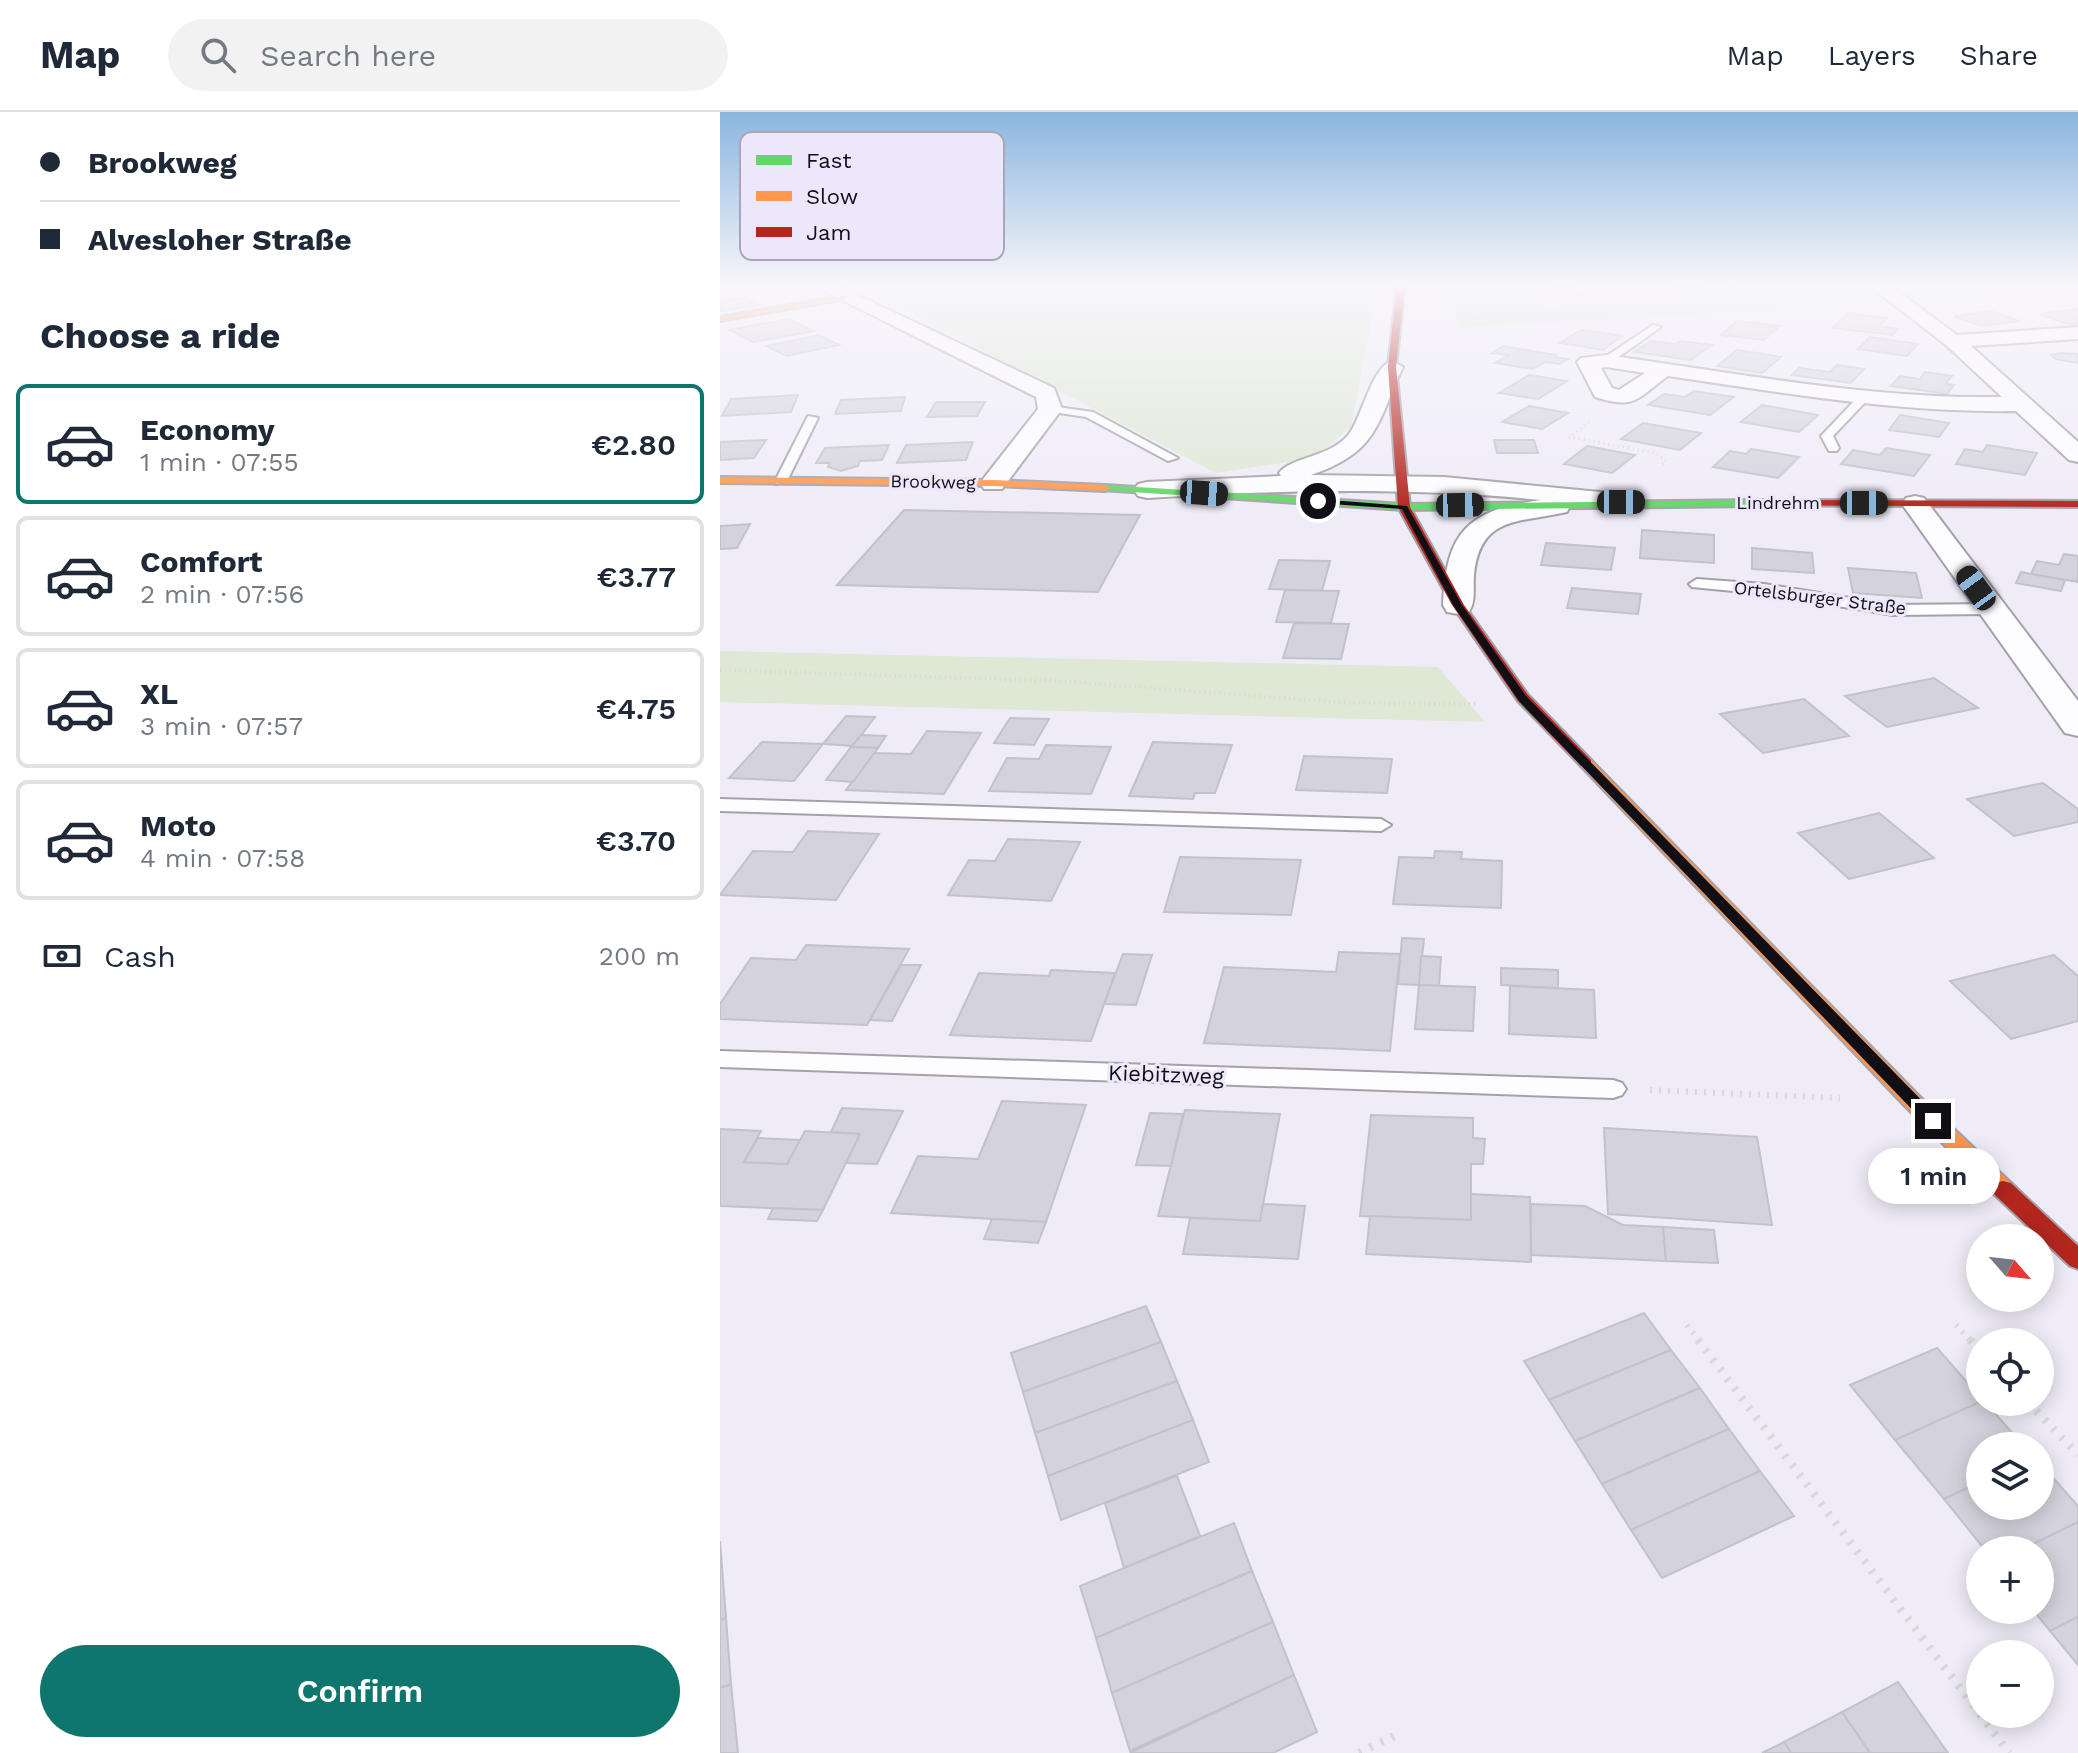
<!DOCTYPE html>
<meta charset="utf-8">
<style>
body{margin:0;font-family:"Work Sans",sans-serif;background:#f2f2f3;color:#1f2937;height:100vh;display:flex;flex-direction:column;font-size:30px;white-space:nowrap}
*{box-sizing:border-box;margin:0}
p{font-size:26px;color:#747a83}
.icon{flex:none;width:44px;height:44px;fill:none;stroke:currentColor;stroke-width:2;stroke-linecap:round;stroke-linejoin:round}
.map{position:relative;flex:1;overflow:hidden}
.sheet{display:flex;flex-direction:column;background:#fff;width:720px}
.sheet>*{flex:none}
.banner{display:grid;align-content:center;height:176px;padding:0 40px;background:#fff}
.needle{width:52px;rotate:118deg}
.buttons{position:absolute;left:1246px;top:1112px;display:grid;gap:16px}
.buttons a{display:grid;place-items:center;width:88px;height:88px;border-radius:50%;background:#fff;box-shadow:0 4px 20px #0003;font-size:40px}
.end{position:absolute;width:36px;height:36px;margin:-18px;border:10px solid #110f16;background:#fff;box-shadow:0 0 0 4px #fff}
.from{border-radius:50%}
.bubble{position:absolute;height:56px;border-radius:28px;background:#fff;box-shadow:0 4px 20px #0003;font-size:26px;font-weight:600;line-height:56px;text-align:center}
.car{position:absolute;width:24px;height:48px;margin:-24px -12px;border-radius:10px;box-shadow:0 0 6px 2px #0007;background:linear-gradient(#222 24%,#8ab4d8 0 40%,#222 0 76%,#8ab4d8 0 86%,#222 0)}
.banner b{display:flex;align-items:center;gap:28px;height:76px;font-size:30px}
.banner b+b{border-top:2px solid #e0e1e3}
.banner i{width:20px;height:20px;background:#1f2937}
ul{padding:0;list-style:none}
li{display:flex;align-items:center;gap:24px;height:120px;margin:0 16px 12px;padding:0 24px;border:4px solid #e0e1e3;border-radius:12px}
li div{flex:1}
li b{display:block;font-size:30px}
li em{font-style:normal;font-weight:600}
li.active{border-color:#0f766e}
li>.icon{width:72px;height:72px;stroke-width:1.5}
h2{padding:0 40px;font-size:36px;line-height:96px}
.pay{display:flex;align-items:center;gap:20px;height:88px;padding:0 40px;font-size:30px}
.pay p{margin-inline-start:auto}
.button{display:flex;gap:16px;margin-top:auto;padding:16px 40px}
.button a{flex:1;height:92px;border-radius:48px;background:#0f766e;color:#fff;font-size:32px;font-weight:600;line-height:92px;text-align:center}
header{display:flex;align-items:center;gap:48px;box-sizing:border-box;height:112px;padding:0 40px;background:#fff;border-bottom:2px solid #e0e1e3}
header strong{font-size:38px}
nav{display:flex;gap:44px;margin-inline-start:auto;font-size:28px}
.search{width:560px;height:72px;background:#f2f2f3;display:flex;align-items:center;gap:20px;box-sizing:border-box;padding:0 28px;border-radius:44px;color:#747a83;font-size:30px}
main{display:flex;flex:1;min-height:0}
.map>svg:first-child{display:block}
</style>
<header>
<strong>Map</strong>
<div class="search"><svg class="icon" aria-label="search" viewBox="0 0 24 24"><circle cx="10" cy="10" r="6"/><path d="M15 15l6 6"/></svg>Search here</div>
<nav><a>Map</a><a>Layers</a><a>Share</a></nav>
</header>
<main>
<section class="sheet">
<div class="banner">
<b><i class="from"></i>Brookweg</b>
<b><i></i>Alvesloher Straße</b>
</div>
<h2>Choose a ride</h2>
<ul>
<li class="active"><svg class="icon" aria-label="car" viewBox="0 0 24 24"><path d="M5 17H2v-5l4-1 3-4h7l3 4 3 1v5h-3M9 17h6M6 11h13"/><circle cx="7" cy="17" r="2"/><circle cx="17" cy="17" r="2"/></svg><div><b>Economy</b><p>1 min · 07:55</p></div><em>€2.80</em></li>
<li><svg class="icon" aria-label="car" viewBox="0 0 24 24"><path d="M5 17H2v-5l4-1 3-4h7l3 4 3 1v5h-3M9 17h6M6 11h13"/><circle cx="7" cy="17" r="2"/><circle cx="17" cy="17" r="2"/></svg><div><b>Comfort</b><p>2 min · 07:56</p></div><em>€3.77</em></li>
<li><svg class="icon" aria-label="car" viewBox="0 0 24 24"><path d="M5 17H2v-5l4-1 3-4h7l3 4 3 1v5h-3M9 17h6M6 11h13"/><circle cx="7" cy="17" r="2"/><circle cx="17" cy="17" r="2"/></svg><div><b>XL</b><p>3 min · 07:57</p></div><em>€4.75</em></li>
<li><svg class="icon" aria-label="car" viewBox="0 0 24 24"><path d="M5 17H2v-5l4-1 3-4h7l3 4 3 1v5h-3M9 17h6M6 11h13"/><circle cx="7" cy="17" r="2"/><circle cx="17" cy="17" r="2"/></svg><div><b>Moto</b><p>4 min · 07:58</p></div><em>€3.70</em></li>
</ul>
<div class="pay"><svg class="icon" aria-label="cash" viewBox="0 0 24 24"><path d="M3 7h18v10H3z"/><circle cx="12" cy="12" r="2"/></svg>Cash<p>200 m</p></div>
<div class="button"><a>Confirm</a></div>
</section>
<div class="map">
<svg width="1358" height="1641" viewBox="0 0 1358 1641">
<rect width="100%" height="100%" fill="#efecf7"/>
<g fill="#dee8d4">
<path d="M134 172H654L656 185 631 314 604 338 569 350 496 361Z"/>
<path d="M724 172H792L823 194 1260 172H1358V183L739 215Z"/>
<path d="M0 539 718 555 765 610 0 590Z"/>
</g>
<g fill="#d4d3dc" stroke="#c2c2ca" stroke-width="2">
<path d="M979 172H991L1015 175 1010 180 975 176Z"/>
<path d="M837 174 871 178 864 183 830 179Z"/>
<path d="M952 174 975 176 987 177 981 182 947 179Z"/>
<path d="M24 186 38 193 0 199V189Z"/>
<path d="M1358 197V211L1347 212 1319 202Z"/>
<path d="M1271 199 1299 209 1261 214 1234 204Z"/>
<path d="M1128 201 1167 206 1159 214 1178 217 1172 223 1113 216Z"/>
<path d="M69 207 94 219 33 230 9 218Z"/>
<path d="M1017 209 1059 214 1044 228 1001 223Z"/>
<path d="M861 218 903 224 883 238 840 231Z"/>
<path d="M98 223 119 233 67 244 46 234Z"/>
<path d="M1150 225 1198 232 1187 244 1138 237Z"/>
<path d="M931 229 956 232 961 229 992 233 971 248 914 240Z"/>
<path d="M783 234 836 243 833 245 848 247 840 252 825 250 813 257 775 251 789 243 772 241Z"/>
<path d="M1017 238 1061 245 1042 261 997 254Z"/>
<path d="M1340 241 1358 242V251L1336 247 1331 243Z"/>
<path d="M1117 253 1144 257 1131 271 1072 263 1079 256 1110 260Z"/>
<path d="M1205 260 1232 264 1225 272 1234 273 1227 282 1171 274 1180 264 1200 267Z"/>
<path d="M809 263 847 269 818 287 779 281Z"/>
<path d="M974 279 1014 285 990 303 928 293 944 282 965 285Z"/>
<path d="M78 283 71 300 2 304 11 287Z"/>
<path d="M185 285 181 299 115 302 121 288Z"/>
<path d="M216 290H265L257 304 207 305Z"/>
<path d="M1042 293 1098 303 1079 320 1021 310Z"/>
<path d="M809 294 848 301 822 317 782 310Z"/>
<path d="M1180 303 1229 311 1219 325 1169 318Z"/>
<path d="M923 311 981 321 960 338 901 327Z"/>
<path d="M46 328 34 346 0 348V330Z"/>
<path d="M774 328H814L818 341H777Z"/>
<path d="M253 330 246 348 177 351 186 333Z"/>
<path d="M169 333 162 348 140 349 138 354 121 359 108 355 110 351H96L105 336Z"/>
<path d="M1267 333 1317 341 1305 363 1236 352 1245 337 1263 340Z"/>
<path d="M867 334 915 343 892 361 844 352Z"/>
<path d="M1166 336 1210 343 1194 364 1121 352 1133 338 1160 343Z"/>
<path d="M1031 337 1079 345 1058 366 993 355 1010 339 1026 342Z"/>
<path d="M184 398 420 403 378 480 117 473Z"/>
<path d="M30 412 17 436 0 437V414Z"/>
<path d="M922 418 994 423V451L920 446Z"/>
<path d="M826 431 895 436 891 458 821 453Z"/>
<path d="M1032 436 1092 441 1094 461 1032 457Z"/>
<path d="M1344 442 1358 444V470L1311 462 1317 449 1339 453Z"/>
<path d="M559 448 610 449 602 479 549 477Z"/>
<path d="M1128 456 1196 461 1202 486 1133 481Z"/>
<path d="M1301 460 1311 462 1345 468 1341 479 1296 471Z"/>
<path d="M852 476 921 482 918 502 847 496Z"/>
<path d="M565 478 619 479 611 511 556 510Z"/>
<path d="M574 511 629 512 621 547 563 546Z"/>
<path d="M1214 566 1258 596 1167 615 1125 584Z"/>
<path d="M1084 587 1129 624 1043 641 1000 602Z"/>
<path d="M126 604 155 605 133 634 103 632Z"/>
<path d="M290 606 329 607 314 633 274 631Z"/>
<path d="M207 619 261 621 224 682 126 678 154 641 191 642Z"/>
<path d="M141 623 166 624 158 636 131 635Z"/>
<path d="M42 630 103 632 74 669 9 666Z"/>
<path d="M433 630 512 633 495 681H475L473 687 409 684Z"/>
<path d="M326 633 391 635 371 682 269 679 287 646 319 647Z"/>
<path d="M131 635 158 636 133 670 106 668Z"/>
<path d="M584 644 672 647 667 681 576 678Z"/>
<path d="M1323 671 1358 697V710L1294 724 1247 687Z"/>
<path d="M1159 701 1214 746 1129 767 1078 721Z"/>
<path d="M88 719 159 722 116 788 0 783 33 739 73 740Z"/>
<path d="M288 727 360 730 331 789 228 783 249 748 275 749Z"/>
<path d="M715 739 742 740 741 747 782 749 781 796 673 792 679 745 714 746Z"/>
<path d="M460 745 581 748 571 803 444 800Z"/>
<path d="M682 826 704 827 699 873 678 872Z"/>
<path d="M86 833 189 837 147 913 0 907V892L31 846 76 848Z"/>
<path d="M619 840 680 842 670 939 484 931 504 855 616 860Z"/>
<path d="M403 842 432 843 416 893 384 892Z"/>
<path d="M1334 843 1358 864V909L1291 927 1230 869Z"/>
<path d="M701 844 721 845 719 874 699 873Z"/>
<path d="M181 853H201L172 909 150 908Z"/>
<path d="M781 856 838 858V876L781 873Z"/>
<path d="M331 858 395 861 371 929 230 923 259 861 329 864Z"/>
<path d="M699 873 755 875 753 919 695 917Z"/>
<path d="M790 874 874 878 876 926 789 922Z"/>
<path d="M282 989 366 993 326 1110 171 1101 198 1044 258 1047Z"/>
<path d="M122 996 183 999 157 1052 126 1051 140 1022 111 1020Z"/>
<path d="M465 998 560 1002 540 1109 438 1104Z"/>
<path d="M430 1001 463 1002 451 1054 416 1053Z"/>
<path d="M651 1003 753 1006V1026L765 1027 763 1052H751V1108L640 1104Z"/>
<path d="M884 1016 1037 1025 1052 1113 888 1102Z"/>
<path d="M0 1017 41 1019 24 1050 67 1052 85 1019 140 1022 103 1098 0 1094Z"/>
<path d="M38 1026 80 1028 67 1052 24 1050Z"/>
<path d="M751 1082 810 1085 811 1150 646 1142 650 1104 751 1108Z"/>
<path d="M543 1092 585 1094 578 1147 463 1142 470 1106 540 1109Z"/>
<path d="M811 1092 865 1094 903 1113 943 1115 946 1149 811 1143Z"/>
<path d="M53 1096 103 1098 97 1109 48 1107Z"/>
<path d="M272 1107 326 1110 318 1131 264 1127Z"/>
<path d="M943 1115 994 1118 998 1151 946 1149Z"/>
<path d="M426 1194 441 1230 303 1280 291 1241Z"/>
<path d="M924 1201 951 1238 829 1288 804 1249Z"/>
<path d="M441 1230 457 1269 315 1321 303 1280Z"/>
<path d="M1217 1236 1260 1285V1290L1175 1328 1130 1273Z"/>
<path d="M951 1238 980 1276 855 1329 829 1288Z"/>
<path d="M457 1269 473 1308 328 1364 315 1321Z"/>
<path d="M980 1276 1009 1317 882 1372 855 1329Z"/>
<path d="M1260 1290H1265L1304 1334H1260V1370L1224 1387 1175 1328Z"/>
<path d="M473 1308 489 1350 341 1408 328 1364Z"/>
<path d="M1009 1317 1040 1359 911 1418 882 1372Z"/>
<path d="M1320 1351 1358 1394V1410L1301 1438H1265L1224 1387 1260 1370V1394H1320Z"/>
<path d="M1040 1359 1074 1404 942 1466 911 1418Z"/>
<path d="M457 1364 480 1424 404 1456 385 1391Z"/>
<path d="M1358 1410V1505L1330 1519 1313 1498H1320V1438H1301Z"/>
<path d="M514 1411 532 1459 376 1526 360 1474Z"/>
<path d="M0 1429 6 1506 0 1508Z"/>
<path d="M532 1459 553 1510 392 1581 376 1526Z"/>
<path d="M1358 1505V1553L1330 1519Z"/>
<path d="M6 1506 11 1572 0 1576V1508Z"/>
<path d="M553 1510 574 1563 410 1639 392 1581Z"/>
<path d="M574 1563 597 1620 553 1641H410Z"/>
<path d="M1178 1570 1228 1641H1150L1122 1600Z"/>
<path d="M11 1572 18 1641H0V1576Z"/>
<path d="M1122 1600 1150 1641H1071L1064 1630Z"/>
<path d="M1064 1630 1071 1641H1042Z"/>
</g>
<g fill="none" stroke-linecap="round" stroke-linejoin="round">
<g stroke="#a4a1a9" stroke-width="4">
<g id="lane">
<path d="M933 213 941 215 890 251H882V247Z"/>
<path d="M1139 284 1149 286 1113 324 1119 336 1117 339H1109L1101 324Z"/>
<path d="M330 294 373 300 458 346 448 349 366 305 326 299V295Z"/>
<path d="M88 304 98 306 67 369 56 372 55 369Z"/>
<path d="M977 467 1044 472 1173 493 1271 492 1279 497 1271 502 1173 503 1044 482 972 475 969 472Z"/>
<path d="M0 687 661 707 671 713 661 719 0 699Z"/>
<path d="M0 939 893 968 902 971 906 977 902 983 893 986 0 955Z"/>
</g>
</g>
<g stroke="#a4a1a9" stroke-width="4">
<g id="street">
<path d="M90 172H114L334 276 342 297 282 377H264L260 371 318 297 316 285Z"/>
<path d="M1147 172H1168L1237 223 1358 215V227L1251 234 1358 330V350L1349 348 1296 299C1179 301 1064 281 948 264 916 287 916 298 875 285L857 250 861 246 886 243C1017 261 1149 287 1282 285L1226 233ZM881 256 886 255 925 261 899 278 892 276Z"/>
<path d="M672 249 683 255C656 313 658 340 591 363L724 365 901 382 910 384 914 390 910 396 901 398 848 391 850 394 847 400C800 411 760 403 754 463 753 476 756 489 749 500L738 502 727 500 723 493C726 419 748 398 821 388 690 375 559 378 427 386L418 384 414 378 418 372 427 370 561 364 559 361C570 345 612 345 629 322 642 305 652 254 672 249Z"/>
<path d="M1195 384 1204 386 1358 589V624L1345 621 1182 392 1186 386Z"/>
</g>
</g>
<g stroke="#a4a1a9" stroke-width="4">
<path id="fast" d="M385 373 684 392 1038 388 1043 391 1038 394 684 398 381 378V374Z"/>
</g>
<g stroke="#a4a1a9" stroke-width="4">
<g id="slow">
<path d="M129 183 126 187 0 209V205Z"/>
<path d="M0 365 273 368 385 373 390 376 385 379 273 374 0 371Z"/>
<path d="M866 646 871 648 1199 984 1291 1071 1294 1077 1291 1083 1283 1085 1275 1083 1185 994 861 654V648Z"/>
</g>
</g>
<g stroke="#a4a1a9" stroke-width="4">
<g id="jam">
<path d="M677 172H685L676 255 690 395 744 493 808 583 871 648V654H861L798 589 732 493 678 395 668 255Z"/>
<path d="M1038 388 1358 389V395L1034 393V389Z"/>
<path d="M1283 1069 1291 1071 1358 1134V1157L1350 1154 1275 1083 1272 1077 1275 1071Z"/>
</g>
</g>
<g stroke="#d8d7da" stroke-width="2" stroke-dasharray="1 3" stroke-linecap="butt">
<path d="M419 172 435 180 442 189 441 198"/>
<path d="M1231 183 1358 176"/>
<path d="M578 187 571 181 579 172"/>
<path d="M964 197 1125 188"/>
<path d="M757 208 761 175 765 172"/>
<path d="M716 209 898 200"/>
<path d="M269 212 642 183"/>
</g>
<path stroke="#d8d7da" stroke-width="3" stroke-dasharray="1 4" stroke-linecap="butt" d="M869 310 849 325 936 341 946 349 940 354"/>
<path stroke="#d8d7da" stroke-width="4" stroke-dasharray="1 4" stroke-linecap="butt" d="M0 558 340 569 631 591 758 592"/>
<g stroke="#d8d7da" stroke-width="6" stroke-dasharray="2 7" stroke-linecap="butt">
<path d="M930 978 1120 986"/>
<path d="M967 1213 980 1230"/>
<path d="M1236 1213 1252 1230"/>
</g>
<g stroke="#d8d7da" stroke-width="8" stroke-dasharray="3 9" stroke-linecap="butt">
<path d="M978 1228 1289 1641"/>
<path d="M1250 1228 1260 1239"/>
<path d="M1308 1290 1358 1343"/>
<path d="M639 1641 674 1624"/>
</g>
<use href="#lane" fill="#fdfcfe" fill-rule="evenodd"/>
<use href="#street" fill="#fdfcfe" fill-rule="evenodd"/>
<use href="#fast" fill="#63d668" fill-rule="evenodd"/>
<use href="#slow" fill="#ff974d" fill-rule="evenodd"/>
<use href="#jam" fill="#b3261e" fill-rule="evenodd"/>
</g>
<linearGradient id="sky" x2="0" y2="1"><stop stop-color="#8ab6de"/><stop offset="0.43" stop-color="#f8f6fb"/><stop offset="1" stop-color="#f8f6fb" stop-opacity="0"/></linearGradient>
<rect width="1358" height="402" fill="url(#sky)"/>
<path fill="#110f16" d="M598 387 687 394 742 493 806 584 1218 1005V1013H1207L799 589 733 493 682 397 596 391Z"/>
<g text-anchor="middle" stroke-width="6" stroke-linejoin="round" paint-order="stroke">
<g font-size="18" fill="#110f16" stroke="#ede7fc">
<text transform="translate(213 370) rotate(1)" y="6">Brookweg</text>
<text x="1058" y="397">Lindrehm</text>
<text transform="translate(1100 486) rotate(7)" y="6">Ortelsburger Straße</text>
</g>
<g font-size="22" fill="#110f16" stroke="#ede7fc">
<text transform="translate(446 962) rotate(2)" y="8">Kiebitzweg</text>
</g>
</g>
<rect x="20" y="20" width="264" height="128" rx="12" fill="#ede7fc" stroke="#aba6b7" stroke-width="2"/>
<rect x="36" y="43" width="36" height="10" fill="#63d668"/>
<rect x="36" y="79" width="36" height="10" fill="#ff974d"/>
<rect x="36" y="115" width="36" height="10" fill="#b3261e"/>
<g font-size="22" fill="#110f16">
<text x="86" y="56">Fast</text>
<text x="86" y="92">Slow</text>
<text x="86" y="128">Jam</text>
</g>
</svg>
<div class="buttons">
<a><svg class="needle" viewBox="-14 -14 28 28"><path d="M0-13l5 13h-10z" fill="#e53935"/><path d="M0 13l5-13h-10z" fill="#747a83"/></svg></a>
<a><svg class="icon" aria-label="locate" viewBox="0 0 24 24"><circle cx="12" cy="12" r="6"/><path d="M12 2v4M12 18v4M2 12h4M18 12h4"/></svg></a>
<a><svg class="icon" aria-label="layers" viewBox="0 0 24 24"><path d="M12 4l9 5-9 5-9-5zM3 14l9 5 9-5"/></svg></a>
<a>+</a>
<a>−</a>
</div>
<i class="end from" style="left:598px;top:389px"></i>
<i class="end" style="left:1213px;top:1009px"></i>
<div class="bubble" style="left:1148px;top:1036px;width:132px">1 min</div>
<i class="car" style="left:484px;top:381px;rotate:94deg"></i>
<i class="car" style="left:901px;top:390px;rotate:90deg"></i>
<i class="car" style="left:1144px;top:391px;rotate:90deg"></i>
<i class="car" style="left:740px;top:393px;rotate:89deg"></i>
<i class="car" style="left:1256px;top:476px;rotate:324deg"></i>
</div>
</main>
